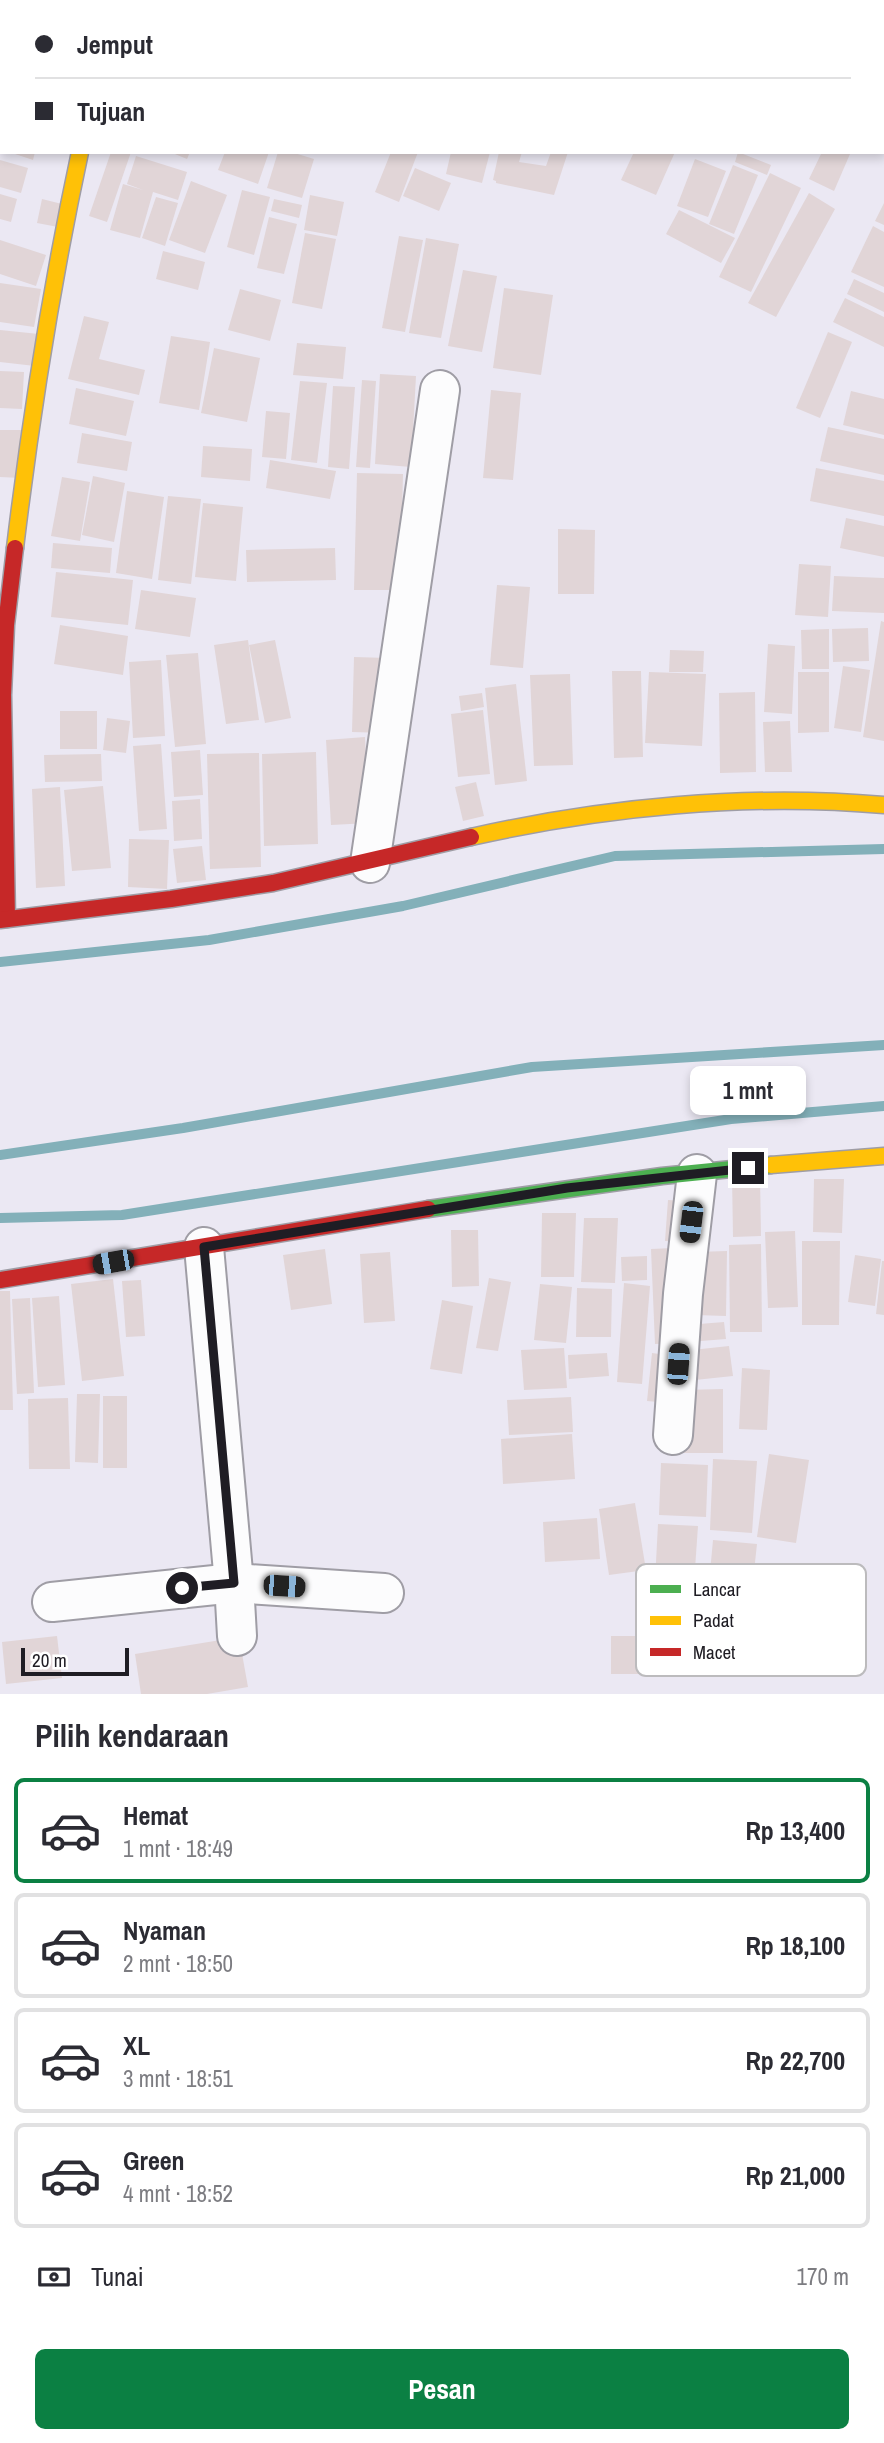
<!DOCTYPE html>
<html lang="id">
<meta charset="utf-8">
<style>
body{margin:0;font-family:"Archivo Narrow",sans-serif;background:#f7f7f7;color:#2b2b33;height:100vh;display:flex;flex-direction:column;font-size:26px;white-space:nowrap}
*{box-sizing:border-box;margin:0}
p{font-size:23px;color:#7c7c81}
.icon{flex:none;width:38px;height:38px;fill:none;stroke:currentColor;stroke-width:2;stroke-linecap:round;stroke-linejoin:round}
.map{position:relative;height:1694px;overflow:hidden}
.side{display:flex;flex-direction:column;background:#fff;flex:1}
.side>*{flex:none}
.top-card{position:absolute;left:0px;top:0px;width:886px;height:154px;box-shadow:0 4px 10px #0003;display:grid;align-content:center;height:154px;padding:0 35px;background:#fff}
.scale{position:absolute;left:21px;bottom:18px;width:108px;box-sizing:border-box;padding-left:7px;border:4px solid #1f1d24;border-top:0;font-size:19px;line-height:24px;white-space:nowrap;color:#1f1d24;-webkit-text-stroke:5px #fff;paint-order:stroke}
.end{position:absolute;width:32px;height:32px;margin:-16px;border:9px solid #1f1d24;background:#fff;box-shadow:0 0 0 4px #fff}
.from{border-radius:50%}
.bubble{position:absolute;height:49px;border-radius:10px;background:#fff;box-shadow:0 4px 10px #0003;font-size:23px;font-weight:800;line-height:49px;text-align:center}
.car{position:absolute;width:21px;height:42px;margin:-21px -10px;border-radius:9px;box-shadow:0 0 5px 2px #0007;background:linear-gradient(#222 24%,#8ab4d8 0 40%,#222 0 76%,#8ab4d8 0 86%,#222 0)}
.top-card b{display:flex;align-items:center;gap:24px;height:66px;font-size:26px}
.top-card b+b{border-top:2px solid #e1e1e2}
.top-card i{width:18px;height:18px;background:#2b2b33}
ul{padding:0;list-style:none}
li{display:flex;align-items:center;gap:21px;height:105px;margin:0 14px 10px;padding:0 21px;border:4px solid #e1e1e2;border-radius:10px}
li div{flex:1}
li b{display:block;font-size:26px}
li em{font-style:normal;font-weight:800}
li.current{border-color:#0b8043}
li>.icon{width:63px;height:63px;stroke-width:1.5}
h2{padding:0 35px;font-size:32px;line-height:84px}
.pay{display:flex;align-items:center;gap:18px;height:77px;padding:0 35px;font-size:26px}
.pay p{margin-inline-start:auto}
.button{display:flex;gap:14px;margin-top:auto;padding:14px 35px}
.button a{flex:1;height:80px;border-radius:10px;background:#0b8043;color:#fff;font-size:28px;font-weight:800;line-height:80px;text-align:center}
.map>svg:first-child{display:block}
</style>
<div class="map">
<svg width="884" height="1694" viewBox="0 0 884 1694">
<rect width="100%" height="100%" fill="#ebe8f3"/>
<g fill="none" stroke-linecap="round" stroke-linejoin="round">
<g stroke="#83b0b9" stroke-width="10">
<path d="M0 962 209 940 403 906 615 856 884 849"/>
<path d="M0 1155 183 1128 532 1067 884 1045"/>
<path d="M0 1218 122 1215 731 1119 884 1106"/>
</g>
</g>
<g fill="#e1d5d7">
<path d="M9 152H35L33 160Z"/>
<path d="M111 152H131L107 222 89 216Z"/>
<path d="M170 152H190L187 159Z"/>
<path d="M225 152H269L258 184 218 170Z"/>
<path d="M278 152H291L314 159 302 198 267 188Z"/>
<path d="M391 152H418L399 202 375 192Z"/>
<path d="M451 152H490L482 183 446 174Z"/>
<path d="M499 152H522L519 162 546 166 551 152H568L554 195 496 183V181L493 180Z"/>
<path d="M634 152H675L656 195 621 180Z"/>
<path d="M738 152 771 165 767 175 735 162Z"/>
<path d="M822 152 850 154 834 191 809 179Z"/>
<path d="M136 156 187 172 178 200 153 192 140 238 110 230 123 184 143 190 127 184Z"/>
<path d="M695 159 726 171 708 217 677 206Z"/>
<path d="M0 160 28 168 21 193 0 187Z"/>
<path d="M733 165 758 175 734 234 709 224Z"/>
<path d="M415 168 451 183 439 211 403 196Z"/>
<path d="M770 173 801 188 751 292 719 277Z"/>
<path d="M191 181 227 195 205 253 169 240Z"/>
<path d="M242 190 270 197 254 255 227 247Z"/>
<path d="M809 193 835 209 776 317 748 303Z"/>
<path d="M0 194 17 199 11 222 0 219Z"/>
<path d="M310 195 344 202 337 236 304 230Z"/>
<path d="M156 197 178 203 165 246 142 238Z"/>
<path d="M42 199 62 204 58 227 37 223Z"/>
<path d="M274 199 302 205 299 218 271 211Z"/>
<path d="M884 203V225L875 221Z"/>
<path d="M679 210 735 238 721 263 666 234Z"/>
<path d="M269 217 297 224 284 274 257 268Z"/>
<path d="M873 226 884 232V287L851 272Z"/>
<path d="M305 233 336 239 322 309 292 303Z"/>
<path d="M399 236 423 240 405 332 382 328Z"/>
<path d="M426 238 459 244 441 338 409 333Z"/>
<path d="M0 240 46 255 36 286 0 274Z"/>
<path d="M163 251 205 262 198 290 156 279Z"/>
<path d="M463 270 497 276 482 352 448 346Z"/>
<path d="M854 279 884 293V312L847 294Z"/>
<path d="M0 283 41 289 34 327 0 322Z"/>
<path d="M504 288 553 295 541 375 493 368Z"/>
<path d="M240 289 281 300 270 341 228 330Z"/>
<path d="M845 298 884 317V347L833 322Z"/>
<path d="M84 316 109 322 99 359 145 370 139 395 68 379Z"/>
<path d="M0 330 39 334 35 366 0 362Z"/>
<path d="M828 332 852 342 820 418 796 408Z"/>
<path d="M171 336 210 342 199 410 159 403Z"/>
<path d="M297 343 346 347 343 379 293 375Z"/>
<path d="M214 348 260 358 247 422 201 413Z"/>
<path d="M0 371 24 372 22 409 0 408Z"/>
<path d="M380 374 416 376 411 467 375 464Z"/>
<path d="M362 380 376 381 370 468 356 467Z"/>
<path d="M300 381 327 383 317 463 291 460Z"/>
<path d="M333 386 355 387 349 469 328 467Z"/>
<path d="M76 388 134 401 126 436 69 424Z"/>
<path d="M491 390 521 393 513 480 483 478Z"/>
<path d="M851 391 884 399V435L843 425Z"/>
<path d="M266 411 290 413 286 459 262 457Z"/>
<path d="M828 427 884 439V475L820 461Z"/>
<path d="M0 430H23L21 478 0 477Z"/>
<path d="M82 433 132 442 127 471 77 463Z"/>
<path d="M203 446 252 449 250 481 201 477Z"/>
<path d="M270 460 336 471 330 499 266 488Z"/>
<path d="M816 468 884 481V516L810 501Z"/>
<path d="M357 473 403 474 400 590H354Z"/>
<path d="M93 476 125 483 114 542 82 535Z"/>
<path d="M62 477 90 482 80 541 51 536Z"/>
<path d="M127 491 164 497 152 579 116 573Z"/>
<path d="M168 496 201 499 191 584 158 580Z"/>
<path d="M203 503 243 507 236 581 195 577Z"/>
<path d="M846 518 884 526V557L840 548Z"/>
<path d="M558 529 595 530 594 594H558Z"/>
<path d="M53 543 112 548 110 573 51 568Z"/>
<path d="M335 548 336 580 247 582 246 550Z"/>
<path d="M799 564 831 566 828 617 795 615Z"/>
<path d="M56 572 133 580 128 625 51 617Z"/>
<path d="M834 576 884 578V613L832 611Z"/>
<path d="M497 585 530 587 523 668 490 665Z"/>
<path d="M141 590 196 598 190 637 135 629Z"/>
<path d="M881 621 884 622V741L863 737Z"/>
<path d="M60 625 128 636 123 675 54 664Z"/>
<path d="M868 628 869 661 833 662 832 629Z"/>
<path d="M829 629V669H802L801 630Z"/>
<path d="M248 640 259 720 226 724 214 645Z"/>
<path d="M275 640 291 718 265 723 249 645Z"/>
<path d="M768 644 795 646 792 714 764 712Z"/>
<path d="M670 650 704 651 703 672H669Z"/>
<path d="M198 653 206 744 175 747 166 655Z"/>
<path d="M354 657 388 658 386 733 352 732Z"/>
<path d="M161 660 165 736 133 738 129 662Z"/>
<path d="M843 666 870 670 861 732 834 728Z"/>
<path d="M612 671H641L643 757 614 758Z"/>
<path d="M649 672 706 674 702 746 645 743Z"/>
<path d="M798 672H829V732L798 733Z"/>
<path d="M570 674 573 765 534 766 530 675Z"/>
<path d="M516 684 527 781 495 785 485 688Z"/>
<path d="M755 692 756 772 720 773 719 693Z"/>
<path d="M482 693 484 707 461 711 459 696Z"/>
<path d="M483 710 490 774 458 777 451 714Z"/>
<rect x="60" y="711" width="37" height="38"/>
<path d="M107 718 130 721 126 753 103 750Z"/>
<path d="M790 721 792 772H765L763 722Z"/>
<path d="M365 737 369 823 331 825 326 740Z"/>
<path d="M161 744 167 829 139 831 133 746Z"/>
<path d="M200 750 203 795 174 797 171 752Z"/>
<path d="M316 752 318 844 264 846 262 754Z"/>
<path d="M259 753 261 867 210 869 207 754Z"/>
<path d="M101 754 102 781 45 782 44 755Z"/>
<path d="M476 782 484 816 463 821 455 787Z"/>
<path d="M103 786 111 868 72 871 64 790Z"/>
<path d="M60 787 65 886 36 888 32 789Z"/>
<path d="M200 799 202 839 174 841 172 801Z"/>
<path d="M129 839 169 840 167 889 128 887Z"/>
<path d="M202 846 206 880 177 883 173 849Z"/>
<path d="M760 1175 761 1236 733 1237 732 1176Z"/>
<path d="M814 1179H844L842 1233 813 1232Z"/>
<path d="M668 1200 685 1201 682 1242 665 1241Z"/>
<path d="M542 1213H576L574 1277H541Z"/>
<path d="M584 1218H618L615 1283 581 1282Z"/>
<path d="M451 1230H478L479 1286 452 1287Z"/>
<path d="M795 1231 798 1307 768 1308 765 1232Z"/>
<path d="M802 1241H840L839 1325H802Z"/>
<path d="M761 1244 762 1332H730L729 1245Z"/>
<path d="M673 1248 677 1343 655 1344 651 1249Z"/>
<path d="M325 1249 332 1304 291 1310 283 1255Z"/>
<path d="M727 1251 726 1316 695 1315 696 1252Z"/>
<path d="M390 1252 395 1321 364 1323 360 1254Z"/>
<path d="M855 1255 881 1259 875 1306 848 1302Z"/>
<path d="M647 1256V1280L622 1281 621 1257Z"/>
<path d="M882 1261H884V1315L876 1314Z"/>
<path d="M489 1278 511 1282 498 1351 476 1348Z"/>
<path d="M113 1279 124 1376 82 1381 71 1284Z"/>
<path d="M141 1280 145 1336 126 1337 122 1281Z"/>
<path d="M624 1283 650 1286 642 1384 617 1382Z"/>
<path d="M540 1284 572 1287 566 1343 534 1340Z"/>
<path d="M577 1288 612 1289 611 1337H576Z"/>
<path d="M0 1291H10L13 1410H0Z"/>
<path d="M59 1296 65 1385 38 1387 32 1298Z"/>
<path d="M30 1298 34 1393 17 1394 12 1299Z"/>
<path d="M442 1300 473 1306 462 1374 430 1369Z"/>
<path d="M724 1322 726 1339 688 1342 687 1325Z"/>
<path d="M729 1346 733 1376 695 1380 692 1350Z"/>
<path d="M564 1348 567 1388 524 1390 521 1350Z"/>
<path d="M607 1353 609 1376 569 1379 568 1355Z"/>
<path d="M652 1353 675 1356 669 1403 647 1401Z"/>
<path d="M742 1368 770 1370 767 1430 739 1429Z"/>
<path d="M723 1389V1453H684L683 1390Z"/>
<path d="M77 1394H100L98 1463 75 1462Z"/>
<rect x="103" y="1396" width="24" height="72"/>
<path d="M571 1397 573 1432 509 1435 507 1400Z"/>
<path d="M68 1398 70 1469H29L28 1399Z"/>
<path d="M572 1434 575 1479 503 1484 501 1439Z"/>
<path d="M769 1454 809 1460 796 1543 757 1537Z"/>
<path d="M713 1459 757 1461 752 1533 710 1530Z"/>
<path d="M661 1463 708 1465 706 1517 659 1515Z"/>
<path d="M635 1503 646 1570 609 1575 599 1509Z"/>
<path d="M597 1518 600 1559 545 1562 543 1522Z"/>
<path d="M658 1524 698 1526 694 1583 655 1581Z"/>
<path d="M713 1540 757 1544 750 1608 707 1604Z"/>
<path d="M57 1636 62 1678 6 1684 2 1642Z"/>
<rect x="611" y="1636" width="40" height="38"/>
<path d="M239 1637 248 1687 207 1694H141L135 1654Z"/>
</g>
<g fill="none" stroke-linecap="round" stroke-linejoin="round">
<g stroke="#9f9da5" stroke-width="42">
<g id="street">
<path d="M471 0 476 2"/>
<path d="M0 95H2"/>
<path d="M370 863 440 390"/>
<path d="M204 1247 234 1583 237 1636"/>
<path d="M673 1435 683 1294 697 1174"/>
<path d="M52 1602 234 1583 384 1593"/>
</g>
</g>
<g stroke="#9f9da5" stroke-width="19">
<g id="fast">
<path d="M141 2 142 0"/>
<path d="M428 1209 662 1176 771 1165"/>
</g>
</g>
<g stroke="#9f9da5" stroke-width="19">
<g id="slow">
<path d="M15 548C31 415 52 283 80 152"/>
<path d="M471 837C604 807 748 793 884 805"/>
<path d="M771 1165 884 1156"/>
</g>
</g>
<g stroke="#9f9da5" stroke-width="19">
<g id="jam">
<path d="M7 919 3 695 6 625 15 548"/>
<path d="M0 920 171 899 273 883 471 837"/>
<path d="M0 1280 428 1209"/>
</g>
</g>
<use href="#street" stroke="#fcfcfd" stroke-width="38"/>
<use href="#fast" stroke="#4caf50" stroke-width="16"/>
<use href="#slow" stroke="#ffc107" stroke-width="16"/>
<use href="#jam" stroke="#c62828" stroke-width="16"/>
</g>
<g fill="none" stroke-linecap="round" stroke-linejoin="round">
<path stroke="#1f1d24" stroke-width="9" d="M182 1588 234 1583 204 1247 567 1188 748 1168"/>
</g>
<rect x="636" y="1564" width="230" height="112" rx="10" fill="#fff" stroke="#bcbbbd" stroke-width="2"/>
<rect x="650" y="1585" width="31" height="8" fill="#4caf50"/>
<rect x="650" y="1616" width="31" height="9" fill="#ffc107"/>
<rect x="650" y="1648" width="31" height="8" fill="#c62828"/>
<g font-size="19" fill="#1f1d24">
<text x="693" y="1596">Lancar</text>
<text x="693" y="1627">Padat</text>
<text x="693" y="1659">Macet</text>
</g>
</svg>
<div class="scale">20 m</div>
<i class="end from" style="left:182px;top:1588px"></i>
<i class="end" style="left:748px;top:1168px"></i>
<div class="bubble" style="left:690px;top:1066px;width:116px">1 mnt</div>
<i class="car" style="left:691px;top:1222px;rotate:187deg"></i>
<i class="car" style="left:113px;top:1262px;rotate:260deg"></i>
<i class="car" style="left:678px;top:1364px;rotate:4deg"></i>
<i class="car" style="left:284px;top:1586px;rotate:94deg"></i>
<div class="top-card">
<b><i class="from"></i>Jemput</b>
<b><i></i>Tujuan</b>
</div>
</div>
<section class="side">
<h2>Pilih kendaraan</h2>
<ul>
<li class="current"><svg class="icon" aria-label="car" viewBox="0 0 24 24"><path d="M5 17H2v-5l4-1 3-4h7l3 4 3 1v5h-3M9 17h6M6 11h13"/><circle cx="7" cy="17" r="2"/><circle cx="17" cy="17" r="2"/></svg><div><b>Hemat</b><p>1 mnt · 18:49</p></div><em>Rp 13,400</em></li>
<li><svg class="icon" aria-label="car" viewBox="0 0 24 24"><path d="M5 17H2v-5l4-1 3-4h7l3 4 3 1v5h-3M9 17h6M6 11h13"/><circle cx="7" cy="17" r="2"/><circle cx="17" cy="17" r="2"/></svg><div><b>Nyaman</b><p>2 mnt · 18:50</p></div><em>Rp 18,100</em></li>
<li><svg class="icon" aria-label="car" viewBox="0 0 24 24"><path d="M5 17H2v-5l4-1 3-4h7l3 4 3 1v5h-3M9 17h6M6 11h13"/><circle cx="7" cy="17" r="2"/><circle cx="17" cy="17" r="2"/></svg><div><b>XL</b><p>3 mnt · 18:51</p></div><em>Rp 22,700</em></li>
<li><svg class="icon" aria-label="car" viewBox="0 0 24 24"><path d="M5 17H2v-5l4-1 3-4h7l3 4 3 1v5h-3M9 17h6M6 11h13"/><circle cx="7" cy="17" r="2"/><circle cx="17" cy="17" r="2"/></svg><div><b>Green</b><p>4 mnt · 18:52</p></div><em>Rp 21,000</em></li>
</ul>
<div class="pay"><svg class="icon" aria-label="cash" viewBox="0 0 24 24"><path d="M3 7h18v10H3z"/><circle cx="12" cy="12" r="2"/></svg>Tunai<p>170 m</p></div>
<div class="button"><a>Pesan</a></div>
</section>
